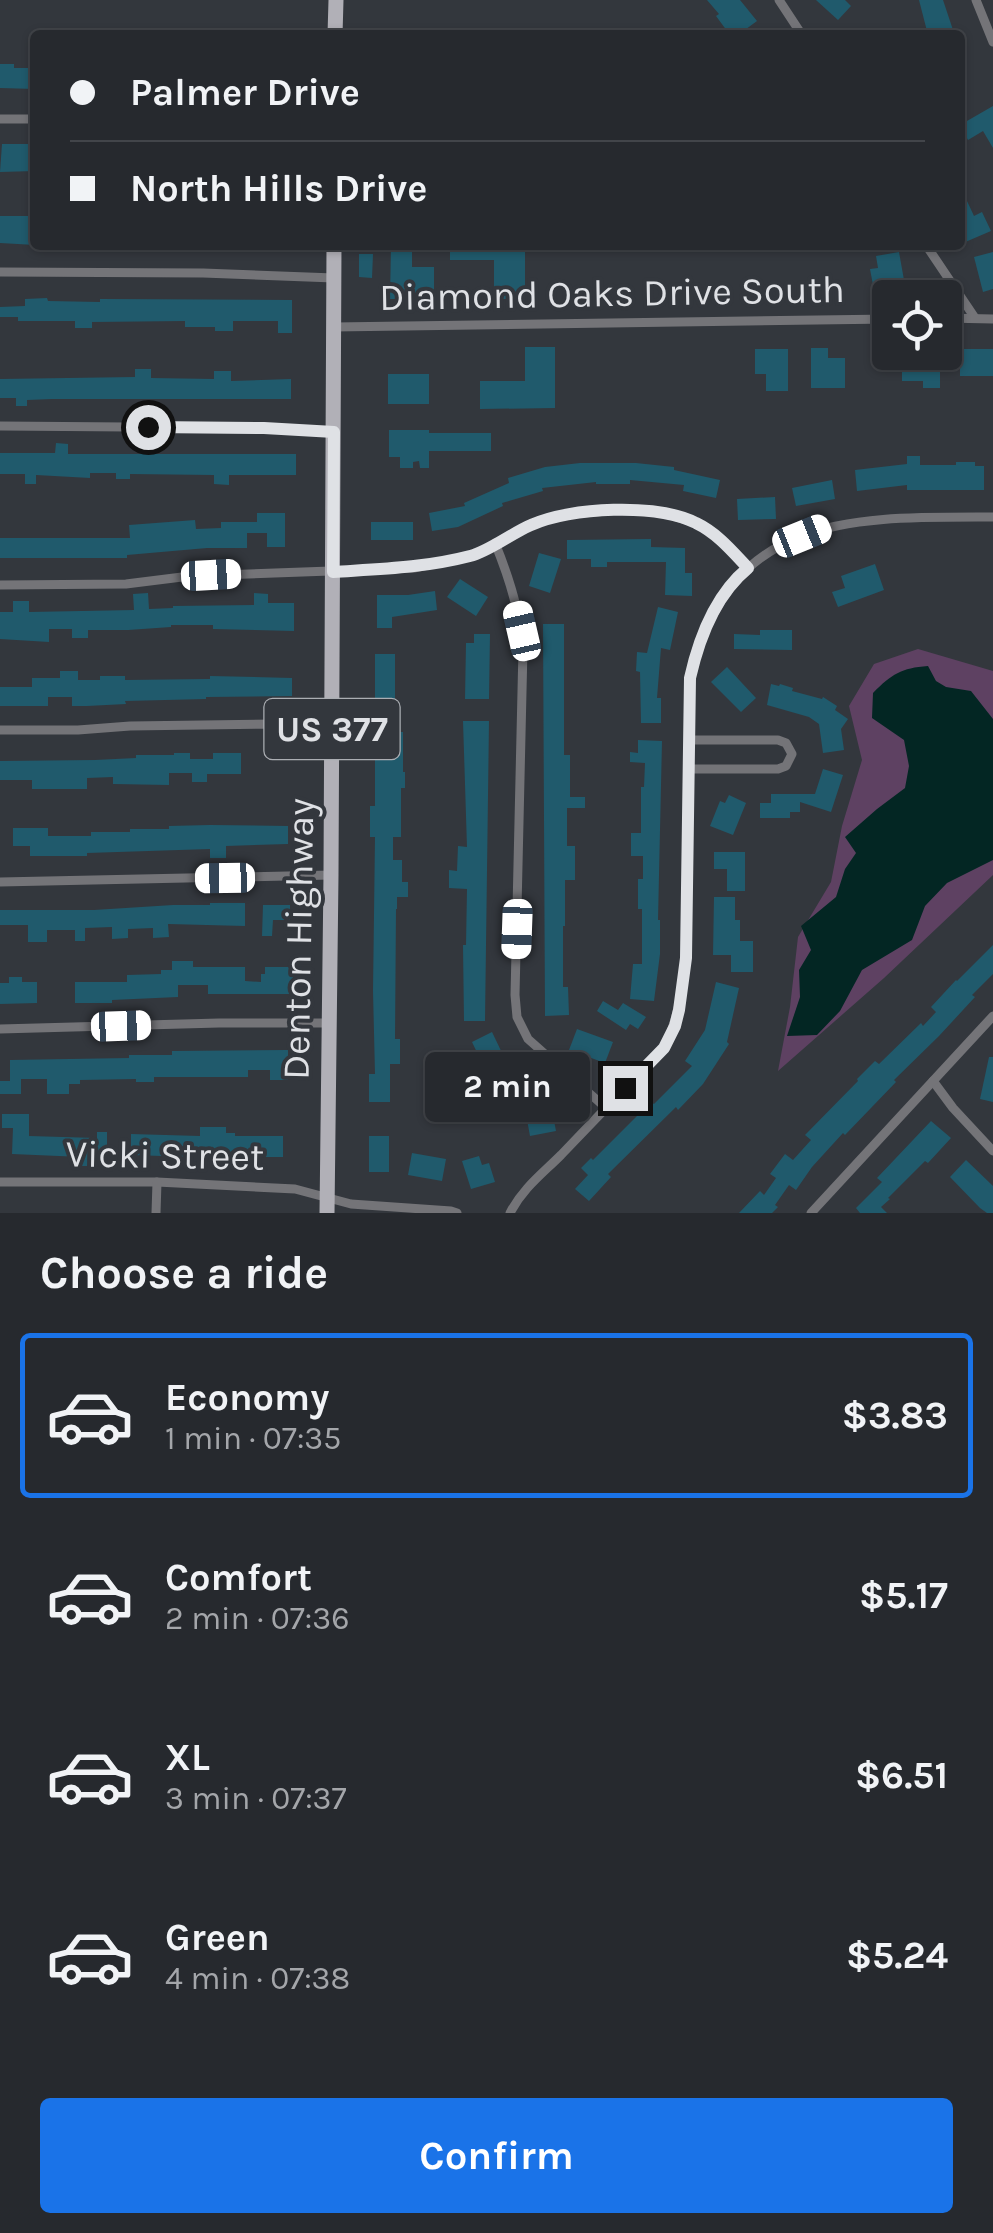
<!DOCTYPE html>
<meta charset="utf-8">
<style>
body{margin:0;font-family:Karla,sans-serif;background:#2e3136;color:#f1f3f6;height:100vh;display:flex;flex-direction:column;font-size:38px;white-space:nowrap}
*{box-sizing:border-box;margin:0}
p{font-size:32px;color:#a4a6aa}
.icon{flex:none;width:55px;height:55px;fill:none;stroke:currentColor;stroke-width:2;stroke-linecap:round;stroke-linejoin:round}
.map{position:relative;height:1213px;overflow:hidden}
.side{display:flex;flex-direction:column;background:#26292e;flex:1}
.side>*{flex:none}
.top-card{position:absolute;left:30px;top:30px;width:935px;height:220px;border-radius:10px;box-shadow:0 2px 8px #0004,0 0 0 2px #42454a;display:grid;align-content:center;height:220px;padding:0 40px;background:#26292e}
.controls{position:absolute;left:872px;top:280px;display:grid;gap:20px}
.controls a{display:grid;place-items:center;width:90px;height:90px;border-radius:10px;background:#26292e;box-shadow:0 2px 8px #0004,0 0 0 2px #42454a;font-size:50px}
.end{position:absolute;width:45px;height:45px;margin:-22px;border:12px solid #dfe1e5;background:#111;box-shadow:0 0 0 5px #111}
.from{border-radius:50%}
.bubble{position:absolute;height:70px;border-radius:10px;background:#26292e;box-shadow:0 2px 8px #0004,0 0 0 2px #42454a;font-size:32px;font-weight:700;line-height:70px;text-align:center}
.car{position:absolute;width:30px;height:60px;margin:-30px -15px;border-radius:12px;box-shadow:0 0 8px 2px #0007;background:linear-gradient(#fff 24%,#345 0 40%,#fff 0 76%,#345 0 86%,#fff 0)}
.top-card b{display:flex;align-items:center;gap:35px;height:95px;font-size:38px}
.top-card b+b{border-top:2px solid #42454a}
.top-card i{width:25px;height:25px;background:#f1f3f6}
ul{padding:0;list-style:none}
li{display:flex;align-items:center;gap:30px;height:165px;margin:0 20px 15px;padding:0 20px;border:5px solid transparent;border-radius:10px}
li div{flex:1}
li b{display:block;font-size:38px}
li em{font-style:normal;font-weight:700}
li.on{border-color:#1a73e8}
li>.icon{width:90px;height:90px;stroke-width:1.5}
h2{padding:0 40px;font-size:45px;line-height:120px}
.primary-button{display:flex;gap:20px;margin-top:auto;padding:20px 40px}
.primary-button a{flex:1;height:115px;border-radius:10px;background:#1a73e8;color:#fff;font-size:40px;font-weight:700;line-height:115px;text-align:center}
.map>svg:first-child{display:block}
</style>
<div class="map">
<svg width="993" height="1213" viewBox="0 0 993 1213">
<rect width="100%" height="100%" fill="#33373d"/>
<path fill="#5e4162" d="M918 649 993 671V875L884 978 778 1071 790 1007 798 937 831 882 842 826 862 760 849 706 874 664Z"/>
<path fill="#032623" d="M928 666 936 681 946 687 971 691 993 719V860L947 883 925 906 912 940 862 970 840 1011 817 1035 787 1036 800 997 799 970 811 950 801 926 836 897 845 869 856 853 845 837 877 809 905 788 909 766 904 740 872 718 873 693C892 674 901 668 928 666Z"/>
<g fill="#205a6c">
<path d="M707 0H740L757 21 738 35H730L716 16 719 14Z"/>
<path d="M816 0H845L851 6 838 20Z"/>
<path d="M919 0H943L953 30 928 35Z"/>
<path d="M0 64H14V68H35V89L0 88Z"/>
<path d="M993 106V148L983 131 968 140 960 125Z"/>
<path d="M2 144H35V171L0 172Z"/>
<path d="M960 186 974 216 982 212 991 231 963 243 960 235Z"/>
<path d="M0 216H35V245L0 243Z"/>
<path d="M391 245H412V267H434V299H390Z"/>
<path d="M450 245H525V299H494V260H450Z"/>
<path d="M899 252 904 280 873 285 870 269 878 268 876 256Z"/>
<path d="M993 252V289L983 292 974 257Z"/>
<path d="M359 254H373L372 278 359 277Z"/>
<path d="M47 298 48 301 100 302V299L292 300V333H278V321H233V331H215V327H185V321L92 322V328H75V321H18V317H0V307L25 306V299Z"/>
<path d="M525 347H555V408L480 409V381H525Z"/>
<path d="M811 348H828V358H845V388H811Z"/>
<path d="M755 349H788V391H766V374H755Z"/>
<rect x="960" y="349" width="33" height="27"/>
<path d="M940 352V388H923V381H902V353Z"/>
<path d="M135 369H151V378L214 379V371H231V381L291 379V399H52L27 400V406H16V398H0V379L135 377Z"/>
<rect x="388" y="374" width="41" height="30"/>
<path d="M389 430H429V433H491V451H429V468H420L419 461 413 462V468H400V457H389Z"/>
<path d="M56 443 68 444V454H296V475H229V485L214 484V475L130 474V479H116V473H90V478L36 475V484H25V474H0V453H55Z"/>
<path d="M907 456H920V465H956V462H975V466H984V490H907V485L857 491 855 470 907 464Z"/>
<path d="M580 463H636L674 467V470L720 480 716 498 683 491 684 485 630 480V484H596V482L542 488 543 491 502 503 503 506 458 527 432 531 429 513 465 506 464 503 509 483 508 478 545 467Z"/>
<path d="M832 480 835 499 796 506 792 488Z"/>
<path d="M775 497 776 519 738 520 737 499Z"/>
<path d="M257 513H285V547H267V533H247V548H207L127 555V558H0V538H130L129 525 195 520 196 529 221 528V522H257Z"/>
<rect x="371" y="522" width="42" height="18"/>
<path d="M651 539V547L685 548V573H692V596L665 595 666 562H607V567H591V559H567V540Z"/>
<path d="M539 553 561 559 550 593 529 586Z"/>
<path d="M875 564 884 590 838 607 832 592 845 588 841 576Z"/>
<path d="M460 579 488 597 476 616 447 597Z"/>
<path d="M435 591 437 610 392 617V628H377V595H408Z"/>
<path d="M148 593 149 609 173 608V606L254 605V593L268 594V603H294V631L213 629V625H171V627L128 630H88V638H72V629H49V642L0 639V612H13V601H29V612L134 610 133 594Z"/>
<path d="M658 607 678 612 670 650 661 648 657 698H661V723H641L640 672 636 671 637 652 647 653Z"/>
<path d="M543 624H564V755H570V797H585V808H567V846H575V880H565V926H563V987H568L569 1015 545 1016Z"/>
<path d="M760 630H792V650L734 649V634L760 635Z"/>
<path d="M474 634H490L489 699H465L466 643H474Z"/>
<path d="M375 654H395V732H403V772H405V788H401V837H393V860H402V882H408V897H397V909H396L395 1039H400V1064H390V1102H369V1074H375L373 991 375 837H370V806H375Z"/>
<path d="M727 667 756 698 741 712 711 682Z"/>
<path d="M60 671H78V680H100V676H125V680L210 679V676L292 678V696L206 697V699L125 701 126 704 87 706H72V697H48V706H0V687H32V678H60Z"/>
<path d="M771 684 779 686 780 684 793 688 792 691 822 699 823 697 837 706 835 710 848 719 841 729 844 750 823 753 819 724 809 717 767 705Z"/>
<path d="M463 721H489L485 1021H464L463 945H466L467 889 449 888V870L457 871 458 846 467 847Z"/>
<path d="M638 740 662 741 658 920H660V954L654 1001 630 999 633 964H642V909H638V879H643V856H631V833H641V787H644L645 763 630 762V752L638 753Z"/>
<path d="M174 753H190V759H213V753H241V774H207V782H192V773H169V785L113 784V777L87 778V789H32V780H0V761L95 760 136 758V755H174Z"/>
<path d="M823 769 843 775 831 812 800 802V812H790V818H760V803H771V794H815Z"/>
<path d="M729 795 746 803 733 835 710 826 720 801 725 803Z"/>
<path d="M210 825 288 826V844L226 846V858H210V849L87 853V856H30V846H13V828H48V836H91V832H130V829H169V826Z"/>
<path d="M714 852H745V891H727V869H714Z"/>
<path d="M714 897H735V920H740V941H753V972H731V955H713Z"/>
<path d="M210 903H245V926L168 924 169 937 153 938V928L128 929V938L112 939V927L85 928V941H75V930H47V942H28V925H0V910H94L173 905H210Z"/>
<path d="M263 905H290V920H273L272 936H262Z"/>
<path d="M993 945V974L972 995 975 997 939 1036 894 1080 896 1082 845 1135 843 1133 812 1167 796 1190 789 1185 775 1205 778 1207 772 1213H739L760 1191 764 1195 776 1178 770 1174 785 1154 793 1160 811 1140 805 1135 858 1081 857 1079 875 1061 879 1064 921 1023 923 1026 936 1012 931 1007 956 980 957 981Z"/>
<path d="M172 961H193V967H245V981L261 982V974H265V967H293V994H208V985H178V997L112 1000V1003H75V982H127V975L161 974V970H172Z"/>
<path d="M9 977H22V982H37V1003L0 1004V983H9Z"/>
<path d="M716 982 739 988 727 1042 729 1044 703 1084 678 1110 676 1107 608 1174 611 1177 589 1201 575 1189 588 1175 581 1168 591 1158 593 1160 651 1102 654 1104 692 1066 685 1061 705 1030Z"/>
<path d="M603 1001 618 1010 623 1003 646 1017 638 1029 630 1024 626 1030 597 1011Z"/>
<path d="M577 1029 613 1042 605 1063 569 1050Z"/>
<path d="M492 1032 504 1057 484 1067 472 1042Z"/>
<path d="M288 1050V1080H270V1070H248V1077H154V1082H136V1079L80 1080V1084H69V1094H47V1079H21V1094H0V1081H10V1060L129 1058V1055H172V1051Z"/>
<path d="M989 1057H993V1102L980 1099Z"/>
<path d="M512 1066 545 1099 558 1096 561 1109 552 1110 556 1131 530 1136 525 1109 497 1081Z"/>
<path d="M2 1114H29V1136L97 1138V1132H107V1156H92V1166H82V1157L12 1154 13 1128H2Z"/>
<path d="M931 1121 951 1138 928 1163 925 1161 888 1198 890 1199 881 1207 887 1213H860L856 1208 882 1182 877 1178Z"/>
<path d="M200 1127H226V1133H235V1136H283V1157H247V1155H193V1157L131 1155V1134L200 1136Z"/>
<rect x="369" y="1136" width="20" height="36"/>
<path d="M412 1153 446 1159 442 1181 408 1175Z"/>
<path d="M479 1156 482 1165 489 1163 495 1182 471 1189 462 1161Z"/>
<path d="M966 1160 993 1186V1213H987L980 1208 950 1177Z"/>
</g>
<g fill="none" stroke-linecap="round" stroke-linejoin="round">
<g stroke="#747478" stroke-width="9">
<path d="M779 0 802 35"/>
<path d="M976 0 993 42"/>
<path d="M0 119H35"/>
<path d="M926 245 975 318"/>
<path d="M0 272 203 273 334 278"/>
<path d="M945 318 993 319"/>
<path d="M334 327 890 319"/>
<path d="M0 426 264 428 333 432"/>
<path d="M495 543C509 577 520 611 523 648L515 995 517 1017 528 1039 606 1108"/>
<path d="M0 585 126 584 190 576 414 568 475 555 534 523 571 514 620 510 663 513 699 524 718 537 748 568"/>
<path d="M0 730H78L130 726 272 724 332 735"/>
<path d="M688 769H778L786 766 792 754 786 743 778 740H689"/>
<path d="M0 882 331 875"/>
<path d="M0 1029 219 1023H330"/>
<path d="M933 1081 953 1108 993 1151"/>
<path d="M0 1182H157L295 1189 351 1204 451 1211 457 1213"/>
<path d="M156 1213 157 1182"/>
<path d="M510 1213C523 1188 542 1174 561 1155 595 1119 629 1084 664 1049 691 992 686 927 687 865 688 802 689 740 690 678 730 512 851 517 993 517"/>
<path d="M811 1213 993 1016"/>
</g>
<g stroke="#b1b0b7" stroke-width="15">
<path d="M335 35 336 0"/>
<path d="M327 1213 331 875 334 245"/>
</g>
</g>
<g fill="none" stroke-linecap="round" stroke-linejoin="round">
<path stroke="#dfe1e5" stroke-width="12" d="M148 427 264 428 334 432 333 572C379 569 424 568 470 556 488 552 512 533 531 525 570 507 657 503 696 523 717 533 732 551 748 568 715 595 699 638 690 678L686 958 679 1010 675 1026 664 1048 625 1088"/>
</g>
<g text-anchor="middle" stroke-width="8" stroke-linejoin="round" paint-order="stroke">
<rect fill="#33373d" stroke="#abaeb3" stroke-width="2.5" x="264.5" y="699" width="135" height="60" rx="8"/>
<g font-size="35" font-weight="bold" fill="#dfe1e5">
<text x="332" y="741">US 377</text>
</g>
<g font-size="38" fill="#dfe1e5" stroke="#33373d">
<text transform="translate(612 293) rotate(-1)" y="13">Diamond Oaks Drive South</text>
<text transform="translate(298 939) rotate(-89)" y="13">Denton Highway</text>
<text transform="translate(165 1155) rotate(1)" y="13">Vicki Street</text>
</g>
</g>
</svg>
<div class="controls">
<a><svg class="icon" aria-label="locate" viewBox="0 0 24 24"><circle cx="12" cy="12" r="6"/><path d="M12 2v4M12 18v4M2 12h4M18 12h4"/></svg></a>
</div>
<i class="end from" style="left:148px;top:427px"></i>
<i class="end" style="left:625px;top:1088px"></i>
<div class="bubble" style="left:425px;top:1052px;width:165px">2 min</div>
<i class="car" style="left:802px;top:536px;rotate:68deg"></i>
<i class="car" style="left:211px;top:575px;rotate:87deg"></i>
<i class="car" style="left:522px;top:631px;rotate:347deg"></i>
<i class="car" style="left:225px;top:878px;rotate:269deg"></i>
<i class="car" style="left:517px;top:929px;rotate:182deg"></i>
<i class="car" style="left:121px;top:1026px;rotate:88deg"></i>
<div class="top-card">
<b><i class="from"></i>Palmer Drive</b>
<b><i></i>North Hills Drive</b>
</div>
</div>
<section class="side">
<h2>Choose a ride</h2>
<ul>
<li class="on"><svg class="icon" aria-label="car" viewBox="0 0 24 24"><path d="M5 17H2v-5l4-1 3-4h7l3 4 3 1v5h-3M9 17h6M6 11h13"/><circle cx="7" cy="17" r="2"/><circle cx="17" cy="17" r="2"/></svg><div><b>Economy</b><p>1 min · 07:35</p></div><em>$3.83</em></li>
<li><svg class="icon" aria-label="car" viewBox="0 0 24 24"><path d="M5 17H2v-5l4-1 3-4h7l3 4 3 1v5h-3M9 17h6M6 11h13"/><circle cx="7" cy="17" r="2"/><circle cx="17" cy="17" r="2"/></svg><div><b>Comfort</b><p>2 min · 07:36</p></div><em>$5.17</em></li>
<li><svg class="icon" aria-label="car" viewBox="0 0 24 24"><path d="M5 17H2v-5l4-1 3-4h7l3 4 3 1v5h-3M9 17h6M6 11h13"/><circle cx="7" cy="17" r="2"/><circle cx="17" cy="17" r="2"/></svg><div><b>XL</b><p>3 min · 07:37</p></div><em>$6.51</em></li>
<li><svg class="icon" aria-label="car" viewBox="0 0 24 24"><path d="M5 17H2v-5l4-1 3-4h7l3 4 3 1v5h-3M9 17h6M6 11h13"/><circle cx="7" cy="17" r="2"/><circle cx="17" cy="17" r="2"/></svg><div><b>Green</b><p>4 min · 07:38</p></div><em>$5.24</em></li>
</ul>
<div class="primary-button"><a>Confirm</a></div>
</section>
